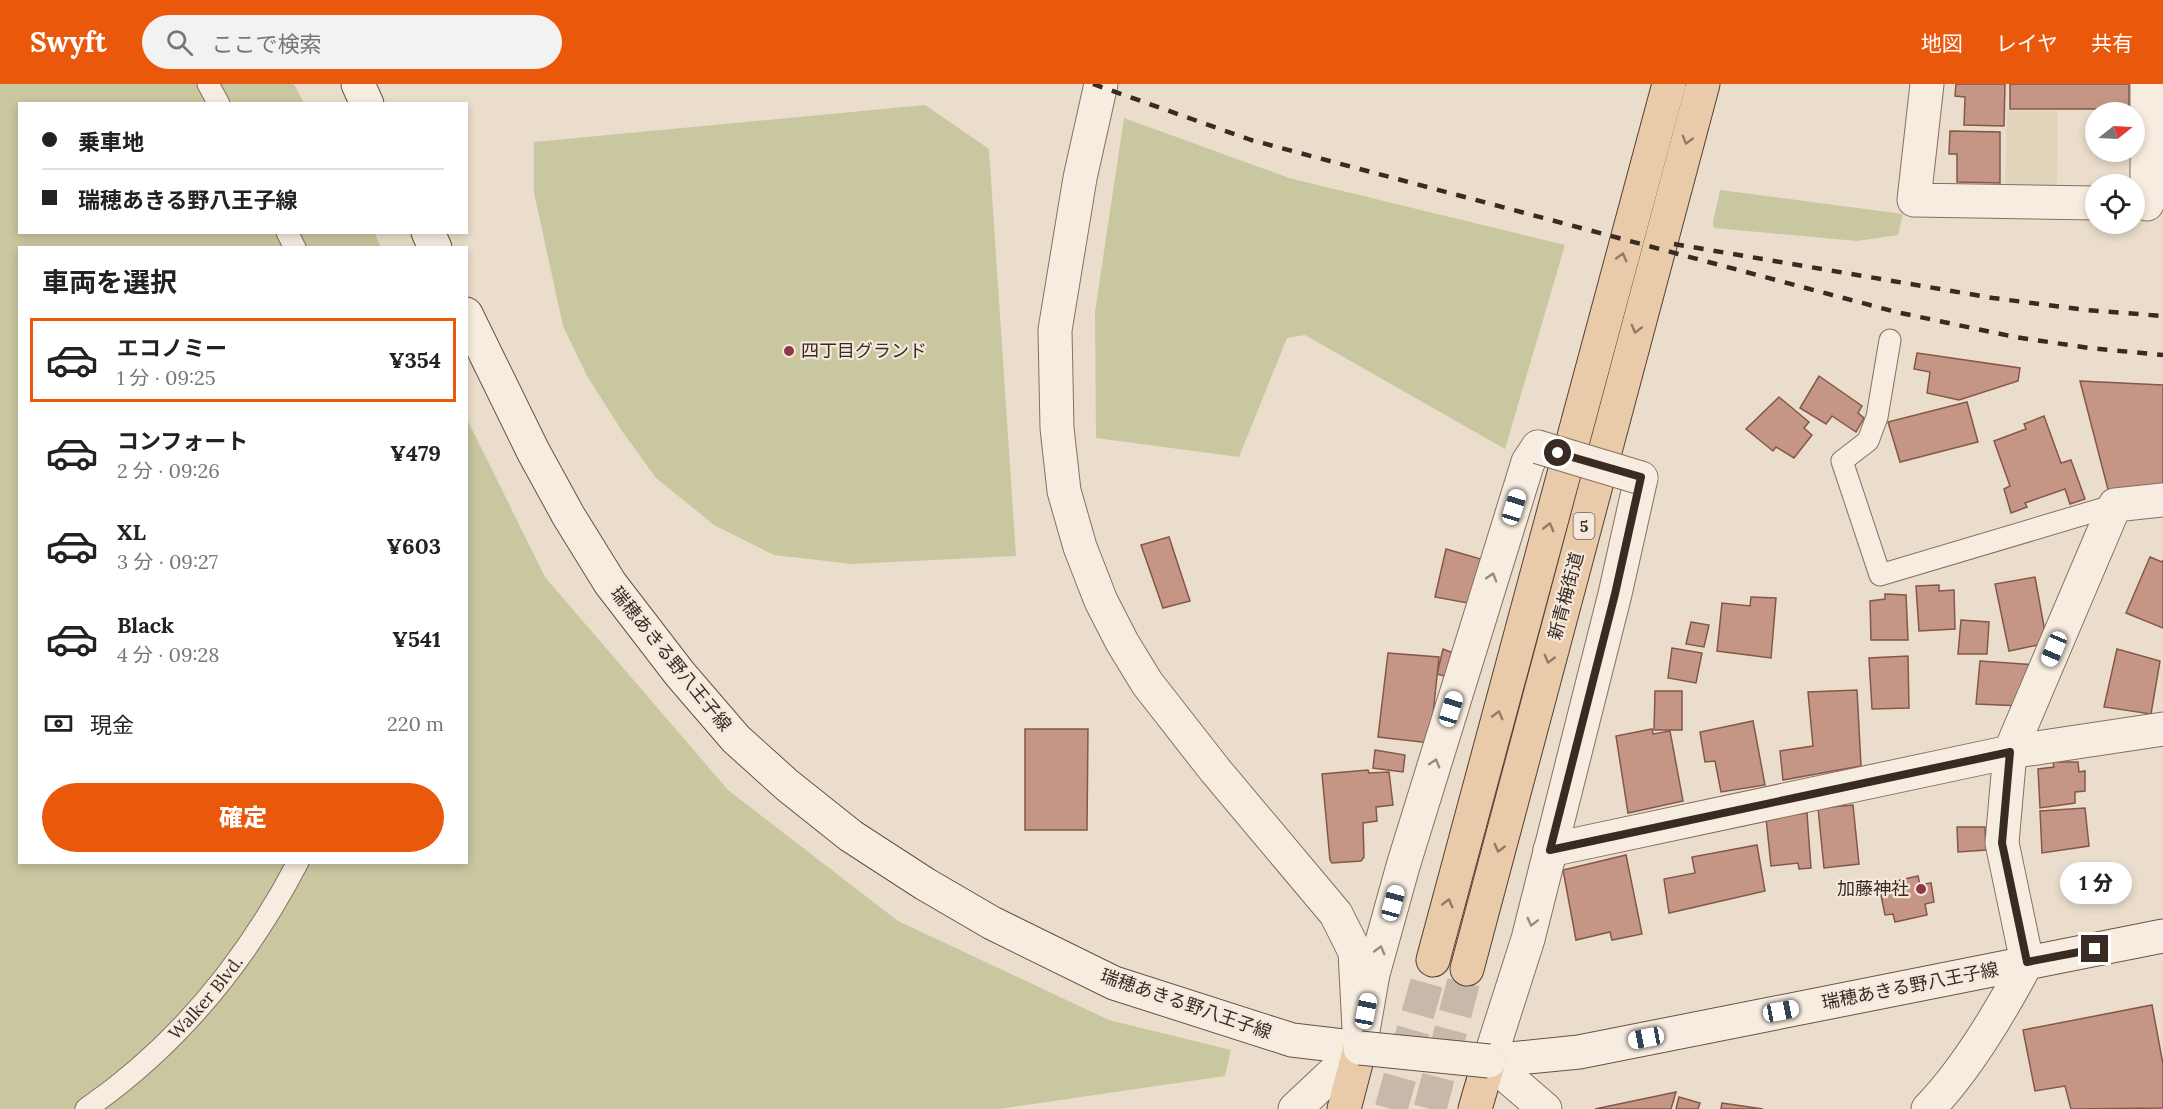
<!DOCTYPE html>
<html lang="ja">
<meta charset="utf-8">
<style>
body{margin:0;font-family:Lora,"Noto Sans JP",serif;background:#f2f2f2;color:#222;height:100vh;display:flex;flex-direction:column;font-size:22px;white-space:nowrap}
*{box-sizing:border-box;margin:0}
p{font-size:20px;color:#767676}
.icon{flex:none;width:33px;height:33px;fill:none;stroke:currentColor;stroke-width:2;stroke-linecap:round;stroke-linejoin:round}
.map{position:relative;flex:1;overflow:hidden}
.panel{position:absolute;left:18px;top:162px;width:450px;height:618px;display:flex;flex-direction:column;background:#fff;border-radius:0px;box-shadow:0 3px 9px #0003}
.panel>*{flex:none}
.top-card{position:absolute;left:18px;top:18px;width:450px;height:132px;border-radius:0px;box-shadow:0 3px 9px #0003;display:grid;align-content:center;height:132px;padding:0 24px;background:#fff}
.needle{width:39px;rotate:72deg}
.tools{position:absolute;left:2085px;top:18px;display:grid;gap:12px}
.tools a{display:grid;place-items:center;width:60px;height:60px;border-radius:50%;background:#fff;box-shadow:0 3px 9px #0003;font-size:30px}
.end{position:absolute;width:27px;height:27px;margin:-14px;border:8px solid #392a23;background:#fff;box-shadow:0 0 0 3px #fff}
.from{border-radius:50%}
.bubble{position:absolute;height:42px;border-radius:21px;background:#fff;box-shadow:0 3px 9px #0003;font-size:20px;font-weight:800;line-height:42px;text-align:center}
.car{position:absolute;width:18px;height:36px;margin:-18px -9px;border-radius:8px;box-shadow:0 0 4px 2px #0007;background:linear-gradient(#fff 24%,#345 0 40%,#fff 0 76%,#345 0 86%,#fff 0)}
.top-card b{display:flex;align-items:center;gap:21px;height:57px;font-size:22px}
.top-card b+b{border-top:2px solid #e0e0e0}
.top-card i{width:15px;height:15px;background:#222}
ul{padding:0;list-style:none}
li{display:flex;align-items:center;gap:18px;height:84px;margin:0 12px 9px;padding:0 12px;border:3px solid transparent;border-radius:0px}
li div{flex:1}
li b{display:block;font-size:22px}
li em{font-style:normal;font-weight:800}
li.on{border-color:#ea580c}
li>.icon{width:54px;height:54px;stroke-width:1.5}
h2{padding:0 24px;font-size:27px;line-height:72px}
.pay{display:flex;align-items:center;gap:15px;height:66px;padding:0 24px;font-size:22px}
.pay p{margin-inline-start:auto}
.action{display:flex;gap:12px;margin-top:auto;padding:12px 24px}
.action a{flex:1;height:69px;border-radius:36px;background:#ea580c;color:#fff;font-size:24px;font-weight:800;line-height:69px;text-align:center}
header{display:flex;align-items:center;gap:36px;box-sizing:border-box;height:84px;padding:0 30px;background:#ea580c;color:#fff}
header strong{font-size:28px}
nav{display:flex;gap:33px;margin-inline-start:auto;font-size:21px}
.search{width:420px;height:54px;background:#f2f2f2;display:flex;align-items:center;gap:15px;box-sizing:border-box;padding:0 21px;border-radius:33px;color:#767676;font-size:22px}
.map>svg:first-child{display:block}
</style>
<header>
<strong>Swyft</strong>
<div class="search"><svg class="icon" aria-label="search" viewBox="0 0 24 24"><circle cx="10" cy="10" r="6"/><path d="M15 15l6 6"/></svg>ここで検索</div>
<nav><a>地図</a><a>レイヤ</a><a>共有</a></nav>
</header>
<div class="map">
<svg width="2163" height="1025" viewBox="0 0 2163 1025">
<rect width="100%" height="100%" fill="#ebddcc"/>
<path fill="#e0d4ba" d="M2007 27H2058L2057 103 2005 102Z"/>
<g fill="#c9c7a0">
<path d="M0 0H294L304 19 20 20V148H374L381 163 20 164V778H466L467 335 545 493 728 706 898 837 1109 936 1231 966 1225 992 999 1025H0Z"/>
<path d="M925 21 989 65 1016 472 852 480 774 471 714 441 656 394 622 347 587 292 563 242 534 109V58Z"/>
<path d="M1124 34 1289 94 1565 161 1505 365 1305 251 1287 254 1239 373 1096 354 1095 228Z"/>
<path d="M1720 106 1903 130 1898 151 1857 157 1714 144 1713 138Z"/>
</g>
<g fill="#c59686" stroke="#845749" stroke-width="1.5">
<path d="M1956 0H2005L2004 42 1964 41 1965 13 1955 12Z"/>
<rect x="2010" y="0" width="119" height="25"/>
<path d="M1950 47 2000 48V99L1957 98V70H1949Z"/>
<path d="M1917 269 2020 284 2018 297 1959 316 1927 309 1930 288 1914 285Z"/>
<path d="M1819 292 1862 322 1858 329 1864 334 1856 348 1832 332 1826 340 1800 324Z"/>
<path d="M2080 297 2163 301V410L2111 417Z"/>
<path d="M1779 313 1809 338 1804 344 1812 351 1794 374 1776 363 1773 367 1746 345Z"/>
<path d="M1967 318 1978 358 1900 378 1888 338Z"/>
<path d="M2044 332 2061 379 2071 376 2085 415 2070 420 2065 405 2025 419 2027 423 2011 429 2004 405 2010 402 1994 357 2026 345 2024 340Z"/>
<path d="M1169 453 1190 517 1163 524 1141 461Z"/>
<path d="M1446 465 1484 476 1473 520 1435 513Z"/>
<path d="M2150 473 2162 478 2163 476V544L2126 529Z"/>
<path d="M2035 493 2047 559 2009 567 1995 500Z"/>
<path d="M1939 501V507L1954 506 1955 545 1919 547 1916 502Z"/>
<path d="M1885 510 1906 511 1908 556H1871L1870 517 1885 515Z"/>
<path d="M1751 513 1776 514 1771 574 1717 567 1722 519 1750 522Z"/>
<path d="M1961 536 1989 538 1987 570H1958Z"/>
<path d="M1691 538 1709 541 1704 563 1686 560Z"/>
<path d="M1672 564 1702 569 1696 599 1668 594Z"/>
<path d="M1443 565 1458 571 1452 594 1437 590Z"/>
<path d="M2117 565 2160 577 2151 630 2104 623Z"/>
<path d="M1388 569 1439 573 1430 659 1378 653Z"/>
<path d="M1908 572 1909 624 1872 625 1869 574Z"/>
<path d="M1980 577 2039 581 2023 622 1976 620Z"/>
<path d="M1857 606 1861 682 1783 696 1780 667 1813 662 1808 608Z"/>
<path d="M1655 607H1682V646H1654Z"/>
<path d="M1753 637 1765 701 1721 708 1715 677 1705 678 1700 648Z"/>
<path d="M1025 645H1088L1087 746H1025Z"/>
<path d="M1652 645 1653 650 1670 647 1683 717 1628 729 1616 652Z"/>
<path d="M1375 666 1405 671 1403 688 1373 684Z"/>
<path d="M2053 678H2078L2079 688 2085 687V707L2075 708V719L2040 724 2038 685 2054 683Z"/>
<path d="M1368 686 1369 689 1389 688 1393 721 1376 723 1377 737 1363 739 1364 773 1361 777 1332 779 1330 776 1322 690Z"/>
<path d="M1853 721 1859 780 1824 784 1818 724Z"/>
<path d="M2085 724 2089 762 2042 769 2040 727Z"/>
<path d="M1807 729 1811 784 1799 785 1798 779 1771 782 1766 734Z"/>
<path d="M1957 743H1985L1986 766 1958 768Z"/>
<path d="M1757 761 1765 807 1669 829 1664 795 1695 789 1692 773Z"/>
<path d="M1626 771 1642 850 1612 856 1610 848 1576 856 1563 786Z"/>
<path d="M1918 792 1920 801 1931 799 1934 818 1925 820 1927 831 1895 838 1893 830 1885 831 1880 806 1888 804 1887 799Z"/>
<path d="M2152 921 2163 980V1024L2071 1025 2065 1002 2035 1007 2023 946Z"/>
<path d="M1676 1008 1671 1025H1595Z"/>
<path d="M1679 1013 1700 1019 1698 1025H1676Z"/>
<path d="M1722 1019 1763 1025H1721Z"/>
</g>
<g fill="none" stroke-linecap="round" stroke-linejoin="round">
<g stroke="#c7b9aa" stroke-width="33" stroke-dasharray="33 16" stroke-linecap="butt">
<path d="M1391 1025 1433 876"/>
<path d="M1430 1025 1467 885"/>
</g>
<g stroke="#876f61" stroke-width="23">
<g id="service">
<path d="M208 0 219 20"/>
<path d="M287 148 295 164"/>
<path d="M1890 256 1877 333 1868 357 1842 377 1880 491 2115 421"/>
<path id="s1" d="M86 1025C177 962 247 876 298 778"/>
</g>
</g>
<g stroke="#876f61" stroke-width="35">
<g id="minor">
<path d="M1927 0 1914 116 2096 119"/>
<path d="M2147 120V0"/>
<path d="M1550 766 2010 668 2163 645"/>
<path d="M1295 1025 1360 964 1373 890 1403 782 1528 378 1538 363"/>
<path d="M1545 1025 1489 977 1528 855 1615 510 1641 394"/>
<path d="M1928 1025C1967 985 2001 927 2027 878L2002 759 2010 668 2115 421 2163 416"/>
</g>
</g>
<g stroke="#876f61" stroke-width="35">
<path id="tertiary" d="M1101 0 1080 94 1055 246 1057 344 1064 407 1080 463 1101 517 1122 558 1147 599 1215 686 1336 830 1355 868 1360 964"/>
</g>
<g stroke="#695144" stroke-width="35">
<g id="secondary">
<path d="M358 0 367 20"/>
<path d="M428 148 435 164"/>
<path d="M466 230 533 367 568 431 610 499 680 590 736 655 787 701 851 752 925 800 992 839 1114 899 1292 956 1360 964"/>
<path d="M1489 977 1579 968 2163 852"/>
</g>
</g>
<g stroke="#563f35" stroke-width="35">
<g id="primary">
<path d="M1433 876 1669 0"/>
<path d="M1467 885 1703 0"/>
<path d="M1344 1025 1360 964"/>
<path d="M1475 1025 1489 977"/>
</g>
</g>
<use href="#service" stroke="#f6ecdf" stroke-width="21"/>
<use href="#minor" stroke="#f6ecdf" stroke-width="33"/>
<use href="#tertiary" stroke="#f6ecdf" stroke-width="33"/>
<use href="#secondary" stroke="#f6ecdf" stroke-width="33"/>
<use href="#primary" stroke="#e9cba9" stroke-width="33"/>
<g stroke="#392a23" stroke-width="4.5" stroke-dasharray="10 10" stroke-linecap="butt">
<path d="M1093 0 1251 56 1896 228 2015 253 2089 264 2163 271"/>
<path d="M1674 160 1993 214 2086 226 2163 232"/>
</g>
<g stroke="#876f61" stroke-width="35" stroke-linecap="butt">
<path id="minor-bridge" d="M1538 363 1641 394"/>
</g>
<g stroke="#695144" stroke-width="35" stroke-linecap="butt">
<path id="secondary-bridge" d="M1360 964 1489 977"/>
</g>
<use href="#minor-bridge" stroke="#f6ecdf" stroke-width="33"/>
<use href="#secondary-bridge" stroke="#f6ecdf" stroke-width="33"/>
</g>
<defs><path id="oneway-chevron" d="M-2-3.5L2.5 0L-2 3.5" fill="none" stroke-width="1.6" stroke-linecap="round" stroke-linejoin="round" transform="scale(1.5)"/></defs>
<g stroke="#917a66">
<use href="#oneway-chevron" transform="translate(1687 56) rotate(106)"/>
<use href="#oneway-chevron" transform="translate(1622 173) rotate(-75)"/>
<use href="#oneway-chevron" transform="translate(1636 245) rotate(105)"/>
<use href="#oneway-chevron" transform="translate(1549 443) rotate(-75)"/>
<use href="#oneway-chevron" transform="translate(1549 575) rotate(105)"/>
<use href="#oneway-chevron" transform="translate(1498 631) rotate(-75)"/>
<use href="#oneway-chevron" transform="translate(1499 764) rotate(105)"/>
<use href="#oneway-chevron" transform="translate(1448 819) rotate(-75)"/>
</g>
<g stroke="#988b81">
<use href="#oneway-chevron" transform="translate(1492 493) rotate(-73)"/>
<use href="#oneway-chevron" transform="translate(1435 679) rotate(-73)"/>
<use href="#oneway-chevron" transform="translate(1532 838) rotate(104)"/>
<use href="#oneway-chevron" transform="translate(1380 866) rotate(-75)"/>
</g>
<g fill="none" stroke-linecap="round" stroke-linejoin="round">
<path stroke="#392a23" stroke-width="8" d="M1558 369 1641 393 1615 510 1550 766 2010 668 2002 759 2027 878 2095 865"/>
</g>
<g fill="#903746" stroke="#f3e8db" stroke-width="2">
<circle cx="789" cy="267" r="6"/>
<circle cx="1921" cy="805" r="6"/>
</g>
<g text-anchor="middle" stroke-width="4.5" stroke-linejoin="round" paint-order="stroke">
<rect fill="#f3e8db" stroke="#71635a" stroke-width="1.5" x="1573.5" y="429" width="21" height="26" rx="4.5"/>
<g font-size="16" font-weight="bold" fill="#392a23">
<text x="1584" y="448">5</text>
</g>
<g font-size="18" fill="#392a23" stroke="#f3e8db" text-anchor="start">
<text x="801" y="273">四丁目グランド</text>
<text x="1909" y="811" text-anchor="end">加藤神社</text>
</g>
<g font-size="18" fill="#392a23" stroke="#f3e8db">
<text transform="translate(1566 512) rotate(-75)" y="6">新青梅街道</text>
<text transform="translate(671 575) rotate(51)" y="6">瑞穂あきる野八王子線</text>
<text transform="translate(1910 902) rotate(-11)" y="6">瑞穂あきる野八王子線</text>
<text dy="6" stroke="none"><textPath href="#s1" startOffset="164">Walker Blvd.</textPath></text>
<text transform="translate(1186 920) rotate(19)" y="6">瑞穂あきる野八王子線</text>
</g>
</g>
</svg>
<div class="tools">
<a><svg class="needle" viewBox="-14 -14 28 28"><path d="M0-13l5 13h-10z" fill="#e53935"/><path d="M0 13l5-13h-10z" fill="#767676"/></svg></a>
<a><svg class="icon" aria-label="locate" viewBox="0 0 24 24"><circle cx="12" cy="12" r="6"/><path d="M12 2v4M12 18v4M2 12h4M18 12h4"/></svg></a>
</div>
<i class="end from" style="left:1558px;top:369px"></i>
<i class="end" style="left:2095px;top:865px"></i>
<div class="bubble" style="left:2060px;top:778px;width:72px">1 分</div>
<i class="car" style="left:1514px;top:423px;rotate:17deg"></i>
<i class="car" style="left:2054px;top:565px;rotate:203deg"></i>
<i class="car" style="left:1451px;top:625px;rotate:17deg"></i>
<i class="car" style="left:1393px;top:819px;rotate:15deg"></i>
<i class="car" style="left:1366px;top:927px;rotate:11deg"></i>
<i class="car" style="left:1781px;top:927px;rotate:79deg"></i>
<i class="car" style="left:1646px;top:954px;rotate:259deg"></i>
<div class="top-card">
<b><i class="from"></i>乗車地</b>
<b><i></i>瑞穂あきる野八王子線</b>
</div>
<section class="panel">
<h2>車両を選択</h2>
<ul>
<li class="on"><svg class="icon" aria-label="car" viewBox="0 0 24 24"><path d="M5 17H2v-5l4-1 3-4h7l3 4 3 1v5h-3M9 17h6M6 11h13"/><circle cx="7" cy="17" r="2"/><circle cx="17" cy="17" r="2"/></svg><div><b>エコノミー</b><p>1 分 · 09:25</p></div><em>¥354</em></li>
<li><svg class="icon" aria-label="car" viewBox="0 0 24 24"><path d="M5 17H2v-5l4-1 3-4h7l3 4 3 1v5h-3M9 17h6M6 11h13"/><circle cx="7" cy="17" r="2"/><circle cx="17" cy="17" r="2"/></svg><div><b>コンフォート</b><p>2 分 · 09:26</p></div><em>¥479</em></li>
<li><svg class="icon" aria-label="car" viewBox="0 0 24 24"><path d="M5 17H2v-5l4-1 3-4h7l3 4 3 1v5h-3M9 17h6M6 11h13"/><circle cx="7" cy="17" r="2"/><circle cx="17" cy="17" r="2"/></svg><div><b>XL</b><p>3 分 · 09:27</p></div><em>¥603</em></li>
<li><svg class="icon" aria-label="car" viewBox="0 0 24 24"><path d="M5 17H2v-5l4-1 3-4h7l3 4 3 1v5h-3M9 17h6M6 11h13"/><circle cx="7" cy="17" r="2"/><circle cx="17" cy="17" r="2"/></svg><div><b>Black</b><p>4 分 · 09:28</p></div><em>¥541</em></li>
</ul>
<div class="pay"><svg class="icon" aria-label="cash" viewBox="0 0 24 24"><path d="M3 7h18v10H3z"/><circle cx="12" cy="12" r="2"/></svg>現金<p>220 m</p></div>
<div class="action"><a>確定</a></div>
</section>
</div>
